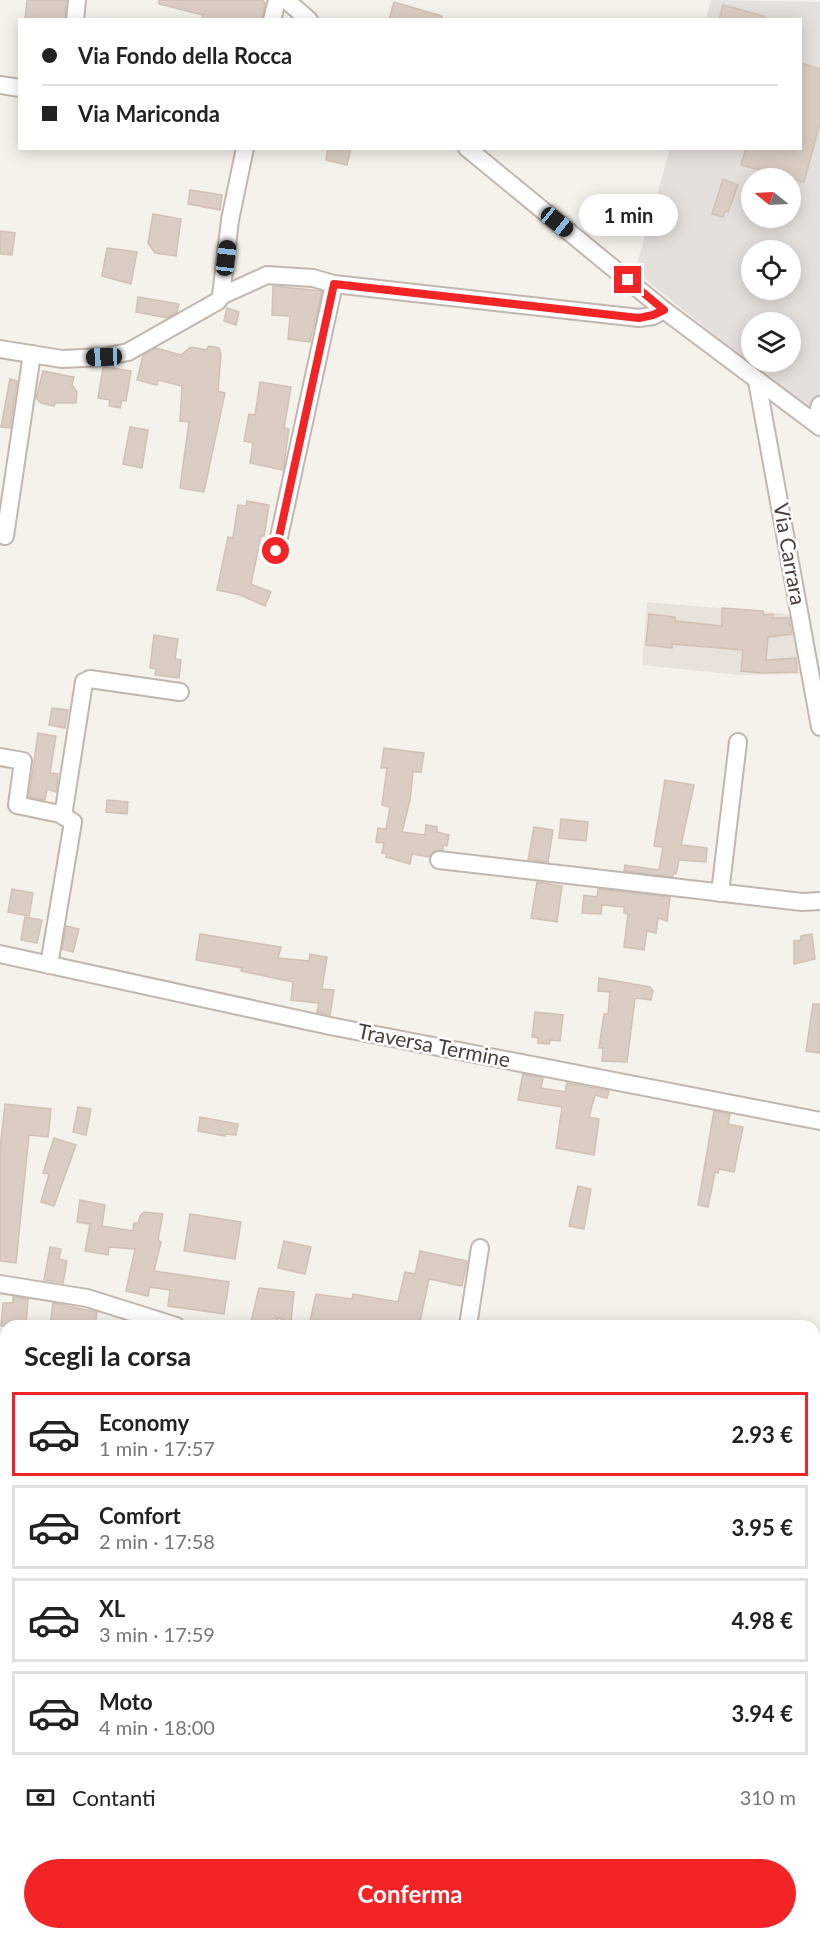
<!DOCTYPE html>
<html lang="it">
<meta charset="utf-8">
<style>
body{margin:0;font-family:Lato,sans-serif;background:#f2f2f2;color:#222;height:100vh;display:flex;flex-direction:column;font-size:22px;white-space:nowrap}
*{box-sizing:border-box;margin:0}
p{font-size:20px;color:#767676}
.icon{flex:none;width:33px;height:33px;fill:none;stroke:currentColor;stroke-width:2;stroke-linecap:round;stroke-linejoin:round}
.map{position:relative;flex:1;overflow:hidden}
.sheet{position:absolute;left:0px;top:1320px;width:820px;height:620px;display:flex;flex-direction:column;background:#fff;border-radius:18px 18px 0 0;box-shadow:0 3px 15px #0003}
.sheet>*{flex:none}
.top-card{position:absolute;left:18px;top:18px;width:784px;height:132px;border-radius:0px;box-shadow:0 3px 15px #0003;display:grid;align-content:center;height:132px;padding:0 24px;background:#fff}
.needle{width:39px;rotate:288deg}
.tools{position:absolute;left:741px;top:168px;display:grid;gap:12px}
.tools a{display:grid;place-items:center;width:60px;height:60px;border-radius:50%;background:#fff;box-shadow:0 3px 15px #0003;font-size:30px}
.end{position:absolute;width:27px;height:27px;margin:-14px;border:8px solid #f32425;background:#fff;box-shadow:0 0 0 3px #fff}
.from{border-radius:50%}
.bubble{position:absolute;height:42px;border-radius:21px;background:#fff;box-shadow:0 3px 15px #0003;font-size:20px;font-weight:700;line-height:42px;text-align:center}
.car{position:absolute;width:18px;height:36px;margin:-18px -9px;border-radius:8px;box-shadow:0 0 4px 2px #0007;background:linear-gradient(#222 24%,#8ab4d8 0 40%,#222 0 76%,#8ab4d8 0 86%,#222 0)}
.top-card b{display:flex;align-items:center;gap:21px;height:57px;font-size:22px}
.top-card b+b{border-top:2px solid #e0e0e0}
.top-card i{width:15px;height:15px;background:#222}
ul{padding:0;list-style:none}
li{display:flex;align-items:center;gap:18px;height:84px;margin:0 12px 9px;padding:0 12px;border:3px solid #e0e0e0;border-radius:0px}
li div{flex:1}
li b{display:block;font-size:22px}
li em{font-style:normal;font-weight:700}
li.current{border-color:#f32425}
li>.icon{width:54px;height:54px;stroke-width:1.5}
h2{padding:0 24px;font-size:27px;line-height:72px}
.pay{display:flex;align-items:center;gap:15px;height:66px;padding:0 24px;font-size:22px}
.pay p{margin-inline-start:auto}
.cta{display:flex;gap:12px;margin-top:auto;padding:12px 24px}
.cta a{flex:1;height:69px;border-radius:36px;background:#f32425;color:#fff;font-size:24px;font-weight:700;line-height:69px;text-align:center}
.map>svg:first-child{display:block}
</style>
<div class="map">
<svg width="820" height="1939" viewBox="0 0 820 1939">
<rect width="100%" height="100%" fill="#f5f1eb"/>
<path fill="#e9e2da" d="M647 602 789 614 800 674 740 675 642 665Z"/>
<path fill="#e5e0dc" fill-rule="evenodd" d="M711 0 820 2V393L813 415 635 271 670 149 801 148V20L706 19ZM752 178H790V218H752ZM752 250H790V290H752ZM752 322H790V362H752Z"/>
<g fill="#dacec4" stroke="#d1c1b4" stroke-width="1.5">
<path d="M27 0H66L65 20H25Z"/>
<path d="M159 0H262L265 3 262 20H202L203 15 159 4Z"/>
<path d="M394 2 442 16V20H389Z"/>
<path d="M723 5 764 16V20H719Z"/>
<path d="M801 63 820 69V123L804 182 741 165 746 148H801Z"/>
<path d="M328 148H351L347 165 326 160Z"/>
<path d="M723 179 738 185 728 212 725 211 723 217 712 214Z"/>
<path d="M190 190 222 195 220 210 188 204Z"/>
<path d="M153 214 181 219 176 256 155 253 148 243Z"/>
<path d="M0 231 15 233 12 255 0 254Z"/>
<path d="M107 248 137 252 131 284 102 276Z"/>
<path d="M273 286 322 291 310 342 288 339 290 316 272 315Z"/>
<path d="M138 297 179 304 177 312 167 318 136 312Z"/>
<path d="M227 308 239 312 236 325 224 321Z"/>
<path d="M209 346 219 348 221 354 218 391 225 393 204 492 180 488 189 422 180 421 182 386 158 380 157 385 137 380 143 356 156 348 181 355 191 347 206 350Z"/>
<path d="M106 367 131 371 126 401 122 400 120 408 109 406 110 400 98 398 103 368Z"/>
<path d="M43 371 74 377 72 385 77 392 76 403H55L54 406 41 403 36 398Z"/>
<path d="M10 379 17 381 10 428 1 427Z"/>
<path d="M260 382 291 387 284 428 289 429 283 470 250 463 253 443 244 441 249 414 255 415Z"/>
<path d="M130 427 148 430 142 468 123 464Z"/>
<path d="M247 501 269 505 264 536H261L251 584 271 592 265 606 240 595 217 590 228 537 233 538 238 505 246 506Z"/>
<path d="M722 608 763 611 764 615 773 614V618H789L792 634 768 637 766 660 796 658 797 672 761 673 741 671 743 650 672 644V648L646 645 649 614 675 617V621L722 626Z"/>
<path d="M154 635 178 639 175 659 181 660 179 678 155 675 156 669 150 668Z"/>
<path d="M52 708 68 710 65 728 49 725Z"/>
<path d="M38 733 56 736 50 773 58 774 56 792 47 789 45 800 29 797Z"/>
<path d="M384 748 424 753 421 772H413L410 800 402 832 425 835 426 825 437 827V832L449 835 447 846 443 845V850L434 851 429 857 412 854 410 864 386 857 387 854 382 853 384 843 376 842 378 828 386 829 390 807 382 805 387 768H381Z"/>
<path d="M665 780 694 785 681 845 707 848 706 862 679 860 676 874 674 873 673 877 624 871 625 865 659 870 663 847 654 846Z"/>
<path d="M107 800 128 802 127 814 106 812Z"/>
<path d="M561 819 588 822 586 841 559 838Z"/>
<path d="M534 827 553 830 548 862 528 860Z"/>
<path d="M537 882 562 886 557 922 531 918Z"/>
<path d="M12 889 33 893 29 916 8 912Z"/>
<path d="M598 889 670 897 667 921 658 918 656 933 647 931 644 950 624 947 628 914 624 913V907L602 905 601 914 582 913 584 895 597 897Z"/>
<path d="M25 917 42 920 37 943 21 940Z"/>
<path d="M66 926 79 929 73 952 62 949Z"/>
<path d="M200 934 281 947 278 958 309 961 310 954 327 957 322 989 334 990 330 1015 317 1012 319 1003 291 1000 293 982 241 971 242 968 196 960Z"/>
<path d="M812 934 815 959 794 964V941L801 940V936Z"/>
<path d="M599 978 650 987 653 991 651 1000 635 998 627 1062 602 1061 603 1048H599L604 1014H608L610 992 598 991Z"/>
<path d="M813 1004H820V1053L806 1051Z"/>
<path d="M535 1012 563 1015 560 1041 550 1040 549 1044 538 1043V1038L532 1037Z"/>
<path d="M523 1074 543 1078 541 1088 565 1092 567 1083 609 1091 607 1098 595 1095 589 1117 599 1119 594 1155 556 1148 562 1107 518 1100Z"/>
<path d="M5 1104 51 1109 48 1137 29 1135 16 1263 0 1261V1149Z"/>
<path d="M78 1107 91 1109 86 1135 73 1132Z"/>
<path d="M714 1111 730 1114 728 1124 743 1127 734 1172 719 1169 718 1173 715 1172 708 1207 698 1205Z"/>
<path d="M200 1117 238 1124 236 1135 225 1134V1136L198 1131Z"/>
<path d="M54 1138 76 1145 54 1206 41 1202 49 1174 43 1173Z"/>
<path d="M578 1186 591 1189 584 1229 569 1226Z"/>
<path d="M80 1200 105 1205 102 1226 133 1231 134 1223H138L140 1216 144 1212 163 1214 158 1240 161 1242 154 1271 229 1282 224 1314 168 1306 170 1290 150 1287 148 1296 126 1291 135 1249 109 1247 108 1255 85 1251 90 1224 77 1222Z"/>
<path d="M190 1214 241 1222 235 1259 184 1251Z"/>
<path d="M284 1241 311 1247 305 1274 278 1268Z"/>
<path d="M50 1247 61 1249 59 1259 67 1261 63 1283 44 1280Z"/>
<path d="M420 1251 467 1261 462 1286 429 1279 419 1326H309L316 1294 352 1299 353 1294 398 1302 405 1272 415 1274Z"/>
<path d="M259 1288 294 1292 291 1322 278 1318 275 1326H250Z"/>
<path d="M13 1297 28 1299 26 1325 1 1326 3 1303H13Z"/>
<path d="M53 1303 97 1312 95 1326H50Z"/>
</g>
<g fill="none" stroke-linecap="round" stroke-linejoin="round">
<g stroke="#c1b7ae" stroke-width="20">
<g id="minor">
<path d="M286 0 309 20"/>
<path d="M75 20 77 0"/>
<path d="M272 20 277 0"/>
<path d="M0 85 20 88"/>
<path d="M467 148 664 310 820 427"/>
<path d="M221 296 267 275 313 278 334 284"/>
<path d="M0 349 62 359 104 357 128 352 218 301 221 296 230 220 245 148"/>
<path d="M757 381 820 727"/>
<path d="M815 423 820 405"/>
<path d="M5 536 32 354"/>
<path d="M276 551 334 284 639 318 653 316 664 310"/>
<path d="M0 757 23 761 17 805 60 814 73 822 49 965"/>
<path d="M63 816 84 682 90 679 180 692"/>
<path d="M439 860 802 902 820 901"/>
<path d="M720 893 738 742"/>
<path d="M0 954 330 1026 820 1121"/>
<path d="M0 1284 87 1298 176 1326"/>
<path d="M468 1326 480 1248"/>
<path d="M814 1587 820 1589"/>
<path d="M814 1640 820 1608"/>
<path d="M0 1845 6 1846"/>
<path d="M794 1939V1934"/>
</g>
</g>
<use href="#minor" stroke="#fff" stroke-width="16"/>
</g>
<g fill="none" stroke-linecap="round" stroke-linejoin="round">
<path stroke="#f32425" stroke-width="8" d="M276 551 334 284 639 318 653 315 664 310 628 280"/>
</g>
<g text-anchor="middle" stroke-width="5" stroke-linejoin="round" paint-order="stroke">
<g font-size="21" fill="#494039" stroke="#fff">
<text transform="translate(789 554) rotate(80)" y="7">Via Carrara</text>
<text transform="translate(434 1046) rotate(11)" y="7">Traversa Termine</text>
</g>
</g>
</svg>
<div class="tools">
<a><svg class="needle" viewBox="-14 -14 28 28"><path d="M0-13l5 13h-10z" fill="#e53935"/><path d="M0 13l5-13h-10z" fill="#767676"/></svg></a>
<a><svg class="icon" aria-label="locate" viewBox="0 0 24 24"><circle cx="12" cy="12" r="6"/><path d="M12 2v4M12 18v4M2 12h4M18 12h4"/></svg></a>
<a><svg class="icon" aria-label="layers" viewBox="0 0 24 24"><path d="M12 4l9 5-9 5-9-5zM3 14l9 5 9-5"/></svg></a>
</div>
<i class="end from" style="left:276px;top:551px"></i>
<i class="end" style="left:628px;top:280px"></i>
<div class="bubble" style="left:579px;top:194px;width:99px">1 min</div>
<i class="car" style="left:557px;top:222px;rotate:129deg"></i>
<i class="car" style="left:226px;top:258px;rotate:7deg"></i>
<i class="car" style="left:104px;top:357px;rotate:268deg"></i>
<div class="top-card">
<b><i class="from"></i>Via Fondo della Rocca</b>
<b><i></i>Via Mariconda</b>
</div>
<section class="sheet">
<h2>Scegli la corsa</h2>
<ul>
<li class="current"><svg class="icon" aria-label="car" viewBox="0 0 24 24"><path d="M5 17H2v-5l4-1 3-4h7l3 4 3 1v5h-3M9 17h6M6 11h13"/><circle cx="7" cy="17" r="2"/><circle cx="17" cy="17" r="2"/></svg><div><b>Economy</b><p>1 min · 17:57</p></div><em>2.93 €</em></li>
<li><svg class="icon" aria-label="car" viewBox="0 0 24 24"><path d="M5 17H2v-5l4-1 3-4h7l3 4 3 1v5h-3M9 17h6M6 11h13"/><circle cx="7" cy="17" r="2"/><circle cx="17" cy="17" r="2"/></svg><div><b>Comfort</b><p>2 min · 17:58</p></div><em>3.95 €</em></li>
<li><svg class="icon" aria-label="car" viewBox="0 0 24 24"><path d="M5 17H2v-5l4-1 3-4h7l3 4 3 1v5h-3M9 17h6M6 11h13"/><circle cx="7" cy="17" r="2"/><circle cx="17" cy="17" r="2"/></svg><div><b>XL</b><p>3 min · 17:59</p></div><em>4.98 €</em></li>
<li><svg class="icon" aria-label="car" viewBox="0 0 24 24"><path d="M5 17H2v-5l4-1 3-4h7l3 4 3 1v5h-3M9 17h6M6 11h13"/><circle cx="7" cy="17" r="2"/><circle cx="17" cy="17" r="2"/></svg><div><b>Moto</b><p>4 min · 18:00</p></div><em>3.94 €</em></li>
</ul>
<div class="pay"><svg class="icon" aria-label="cash" viewBox="0 0 24 24"><path d="M3 7h18v10H3z"/><circle cx="12" cy="12" r="2"/></svg>Contanti<p>310 m</p></div>
<div class="cta"><a>Conferma</a></div>
</section>
</div>
